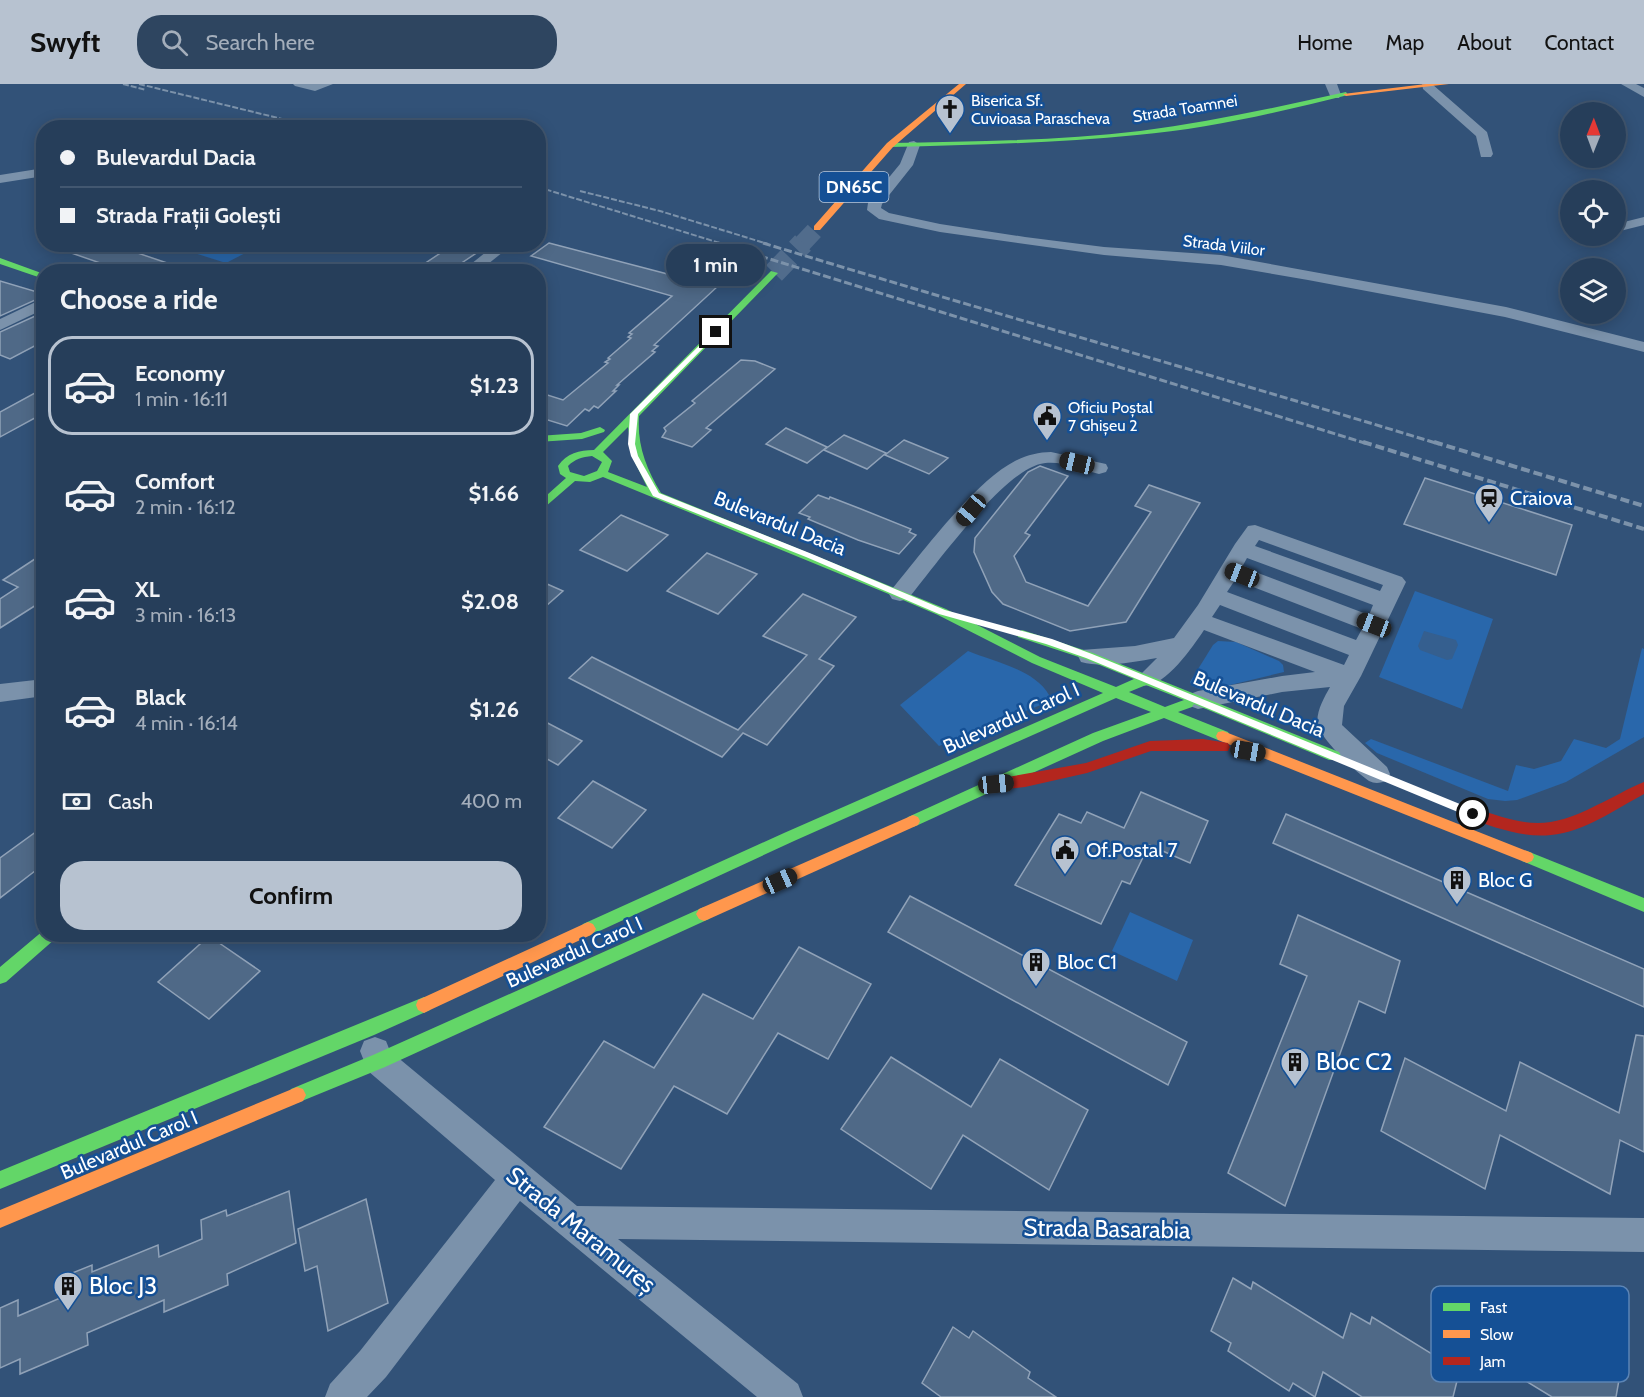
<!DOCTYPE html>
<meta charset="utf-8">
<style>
body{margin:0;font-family:Cabin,sans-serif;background:#2e4560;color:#f1f3f6;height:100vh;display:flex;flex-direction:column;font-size:22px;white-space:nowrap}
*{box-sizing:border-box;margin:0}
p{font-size:20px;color:#a4aebb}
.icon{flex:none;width:33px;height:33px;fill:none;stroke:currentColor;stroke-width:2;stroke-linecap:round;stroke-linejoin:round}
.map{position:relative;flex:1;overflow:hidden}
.details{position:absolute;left:36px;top:180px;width:510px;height:678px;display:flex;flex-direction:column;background:#263e5a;border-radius:24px;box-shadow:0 3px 15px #0003,0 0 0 2px #425770}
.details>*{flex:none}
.top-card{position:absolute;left:36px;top:36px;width:510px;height:132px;border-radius:24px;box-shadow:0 3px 15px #0003,0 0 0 2px #425770;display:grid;align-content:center;height:132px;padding:0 24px;background:#263e5a}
.needle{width:39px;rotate:1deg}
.controls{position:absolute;left:1560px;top:18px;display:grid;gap:12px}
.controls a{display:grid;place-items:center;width:66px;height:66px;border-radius:50%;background:#263e5a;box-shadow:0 3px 15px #0003,0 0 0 2px #425770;font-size:30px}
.end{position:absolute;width:27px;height:27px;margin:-14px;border:8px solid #fff;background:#111;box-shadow:0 0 0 3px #111}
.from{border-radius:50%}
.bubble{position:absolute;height:42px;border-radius:21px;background:#263e5a;box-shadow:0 3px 15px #0003,0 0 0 2px #425770;font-size:20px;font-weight:800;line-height:42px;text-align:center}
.car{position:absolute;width:18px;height:36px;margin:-18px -9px;border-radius:8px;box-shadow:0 0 4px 2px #0007;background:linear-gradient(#222 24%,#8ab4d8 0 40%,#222 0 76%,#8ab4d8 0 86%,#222 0)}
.top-card b{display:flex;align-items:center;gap:21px;height:57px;font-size:22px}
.top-card b+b{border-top:2px solid #425770}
.top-card i{width:15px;height:15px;background:#f1f3f6}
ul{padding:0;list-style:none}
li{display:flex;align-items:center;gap:18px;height:99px;margin:0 12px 9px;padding:0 12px;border:3px solid transparent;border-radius:24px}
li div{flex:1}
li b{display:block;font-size:22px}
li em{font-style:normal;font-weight:800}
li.selected{border-color:#b7c2d0}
li>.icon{width:54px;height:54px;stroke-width:1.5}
h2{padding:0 24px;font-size:27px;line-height:72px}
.pay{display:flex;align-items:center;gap:15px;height:66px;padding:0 24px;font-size:22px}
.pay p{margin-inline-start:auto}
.cta{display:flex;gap:12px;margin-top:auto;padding:12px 24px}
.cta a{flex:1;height:69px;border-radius:24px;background:#b7c2d0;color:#111;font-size:24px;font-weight:800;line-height:69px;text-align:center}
header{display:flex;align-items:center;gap:36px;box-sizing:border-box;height:84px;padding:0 30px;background:#b7c2d0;color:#111}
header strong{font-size:28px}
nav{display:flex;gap:33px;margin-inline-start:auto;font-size:21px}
.search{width:420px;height:54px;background:#2e4560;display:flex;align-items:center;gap:15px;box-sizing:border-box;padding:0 21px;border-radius:24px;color:#a4aebb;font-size:22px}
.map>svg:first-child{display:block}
</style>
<header>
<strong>Swyft</strong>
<div class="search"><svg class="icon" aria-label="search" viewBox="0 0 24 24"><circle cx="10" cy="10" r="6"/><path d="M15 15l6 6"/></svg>Search here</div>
<nav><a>Home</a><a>Map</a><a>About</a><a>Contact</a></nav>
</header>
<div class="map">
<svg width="1644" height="1313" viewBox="0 0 1644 1313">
<rect width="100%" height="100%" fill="#325278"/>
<g fill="#2967ab">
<path d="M200 161H239L253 165 226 179 188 167Z"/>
<path d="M1415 507 1493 535 1462 625 1379 593Z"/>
<path d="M1218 557 1236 558 1279 577 1283 581 1284 588 1205 607 1192 602 1190 598 1213 561Z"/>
<path d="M1642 564 1644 565V653L1566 698 1517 716 1505 717 1488 715 1377 669 1365 659 1371 655 1508 707 1516 681 1534 685 1561 677 1574 655 1606 664 1620 655Z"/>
<path d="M968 567C994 578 1034 585 1049 611L1048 618 939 662 900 621Z"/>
<path d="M1130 828 1193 856 1177 897 1112 867Z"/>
</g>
<path fill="#355f8f" d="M1424 547 1456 556 1458 561 1452 575 1447 576 1420 566 1418 562Z"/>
<g fill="#4f6987" stroke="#90a2b8" stroke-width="1.5">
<path d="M549 159 717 203 654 261 658 262 652 267 655 268 617 301H619L613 307H616L598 324 594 322 589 327 585 325 567 342 538 333V308L563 316 608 279 605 278 610 275 608 274 631 254 628 253 632 250 629 249 672 212 531 172Z"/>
<path d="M57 160H111L182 184 181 188H126L57 164Z"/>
<path d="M454 160H490L448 188H412Z"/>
<path d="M0 197 44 210V212L0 232Z"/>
<path d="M44 228V257L10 275 0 271V248Z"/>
<path d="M741 276 755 277 775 285 706 344 711 346 692 363 662 353 666 347 664 344 695 319 692 317Z"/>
<path d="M44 304V329L0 353V328Z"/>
<path d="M786 344 827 363 807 379 766 360Z"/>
<path d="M844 351 886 369 867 385 824 366Z"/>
<path d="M904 356 948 374 929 390 885 371Z"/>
<path d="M1040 382 1068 392 1025 449 1030 451 1014 472 1026 498 1088 522 1151 428 1135 422 1149 401 1200 419 1126 538 1070 547 1003 520 992 508 974 468 975 454 1028 388Z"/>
<path d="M1425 394 1572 441 1556 491 1404 440Z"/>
<path d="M818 411 829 415 830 413 861 425 911 445 909 448 916 451 899 470 858 456 808 435 810 433 799 429Z"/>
<path d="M621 431 668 451 627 487 580 466Z"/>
<path d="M44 469V516L0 544V515L18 503 3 496Z"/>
<path d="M707 469 757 490 718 530 667 507Z"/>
<path d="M538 496 563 507 538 529Z"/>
<path d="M803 510 856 533 819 575 834 582 767 661 743 649 722 673 569 594 592 573 738 646 807 571 763 552Z"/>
<path d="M538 634 582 657 558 681 538 670Z"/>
<path d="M593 697 646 726 612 764 558 734Z"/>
<path d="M1141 708 1208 737 1190 779 1149 761 1130 800 1122 797 1101 840 1015 801 1059 730 1081 739 1087 728 1124 744Z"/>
<path d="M1286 730 1644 885V923L1273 759Z"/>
<path d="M44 742V780L0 814V774Z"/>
<path d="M910 812 1187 958 1168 1001 888 848Z"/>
<path d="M1298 831 1400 877 1385 929 1359 917 1285 1122 1228 1089 1307 892 1280 880Z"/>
<path d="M209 852 260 887 209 935 158 898Z"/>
<path d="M799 863 871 900 828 975 778 949 727 1030 674 1002 621 1085 544 1043 604 957 654 984 703 910 753 935Z"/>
<path d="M1636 951 1644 952V1068L1620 1056 1610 1110 1500 1051 1485 1105 1381 1047 1405 974 1506 1027 1520 978 1619 1029Z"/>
<path d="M891 973 971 1023 1000 975 1088 1026 1049 1106 963 1051 931 1105 841 1045Z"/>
<path d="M289 1107 296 1159 227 1190 228 1201 164 1228V1216L87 1249 88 1261 20 1290V1275L0 1284V1224L18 1216V1232L65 1212V1192L92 1181V1188L158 1161 159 1173 202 1155 201 1136 226 1126 227 1132Z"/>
<path d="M366 1115 388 1219 328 1247 317 1182 305 1187 298 1145Z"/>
<path d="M1233 1194 1251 1205 1253 1198 1343 1254 1351 1229 1370 1240 1372 1233 1437 1273 1436 1279 1458 1293 1453 1313H1362L1323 1288 1315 1313 1293 1299 1289 1307 1228 1267 1231 1259 1211 1247Z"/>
<path d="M1510 1216 1529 1227 1531 1220 1600 1260 1598 1265 1622 1279 1616 1313H1552L1516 1291 1518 1283 1496 1271Z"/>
<path d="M953 1243 969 1254 973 1247 1030 1288 1028 1294 1056 1313H941L922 1299Z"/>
</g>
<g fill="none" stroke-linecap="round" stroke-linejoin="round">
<path stroke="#516c8c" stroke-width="18" stroke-dasharray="18 9" stroke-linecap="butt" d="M802 160 817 144"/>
<path stroke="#516c8c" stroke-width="22" stroke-dasharray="22 11" stroke-linecap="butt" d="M774 189 803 159"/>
<g fill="#7b92ab" fill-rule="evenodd">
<path d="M293 0H333L315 7 295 2Z"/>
<path d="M1325 0H1337L1341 11 1339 14H1331Z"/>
<path d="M1422 0H1432L1487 48 1493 70 1491 73H1481L1476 52 1423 5Z"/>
<path d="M1621 0H1636L1644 4V13Z"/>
<path d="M914 57 920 61 913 81 882 120 881 124 889 129 940 140 1025 153 1104 163 1221 171 1506 223 1644 258V268L1505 233 1308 196 1221 181 1104 171 940 148 879 135 867 126 868 119 900 80 909 58Z"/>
<path d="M44 84V92L0 99V91Z"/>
<path d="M1644 133V141L1616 148V140Z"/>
<path d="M1570 150V152H1591L1589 155 1571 156 1569 153Z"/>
<path d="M496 160H513L478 188H461Z"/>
<path d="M44 214V225L0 246V235Z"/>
<path d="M1051 368 1106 380 1108 384 1106 388 1099 390C1081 385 1058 375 1040 380 1001 390 934 483 908 515L900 517 892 515 889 510 892 505C923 468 974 398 1015 377 1027 371 1039 368 1051 368Z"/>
<path d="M1255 441 1402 493 1406 498 1361 592 1344 622 1342 641 1387 683 1390 690 1387 697C1380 699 1375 700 1369 697 1357 689 1322 656 1318 642 1315 629 1324 614 1330 603L1282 608 1198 625 1190 622 1186 616 1190 610 1198 607 1282 592 1315 588 1204 546C1192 564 1162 608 1139 601L1136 595 1157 574C1134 578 1104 584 1081 578L1078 572 1081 566 1135 562 1174 554 1198 521 1235 460 1248 442ZM1259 456 1383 501 1380 507 1255 462ZM1247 474 1373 521 1369 531 1242 483ZM1235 496 1362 545 1356 556 1227 508ZM1220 521 1349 571 1344 581 1212 533Z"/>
<path d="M44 595V612L0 618V600Z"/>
<path d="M375 953 386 957 390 967 577 1122 1644 1134V1168L618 1155 798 1300 803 1313H757L520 1117 386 1293 367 1313H325L330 1300 360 1267 495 1096 368 987 360 967 364 957Z"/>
</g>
<g fill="#63d668" fill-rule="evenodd">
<path d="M1346 8 1348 11C1279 28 1208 45 1137 51 1055 59 972 61 890 63L886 61 890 59C973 57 1058 57 1140 47 1210 38 1278 23 1346 8Z"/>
<path d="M0 174 44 190V195L0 180Z"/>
<path d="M771 187 778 189 639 332C637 361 646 384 661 409L946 525 1040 573 1116 603 1134 595 1085 575 1018 553 1016 550 1022 546 1093 569 1339 668 1341 672 1339 676H1329L1194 620 1192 623 1178 628 1228 648 1230 652 1228 656H1218L1164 634 1103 657 918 741 913 743 908 741 906 737 908 733 1093 649 1151 628 1116 614 794 757 593 850 588 852 583 850 580 845 583 840 784 749 1103 609 1032 579 938 531 896 513 603 393 590 398 575 397 538 429V419L566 394 560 390 558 382C567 369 579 366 594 366ZM628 343 632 372 647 403 608 388 612 377 603 368ZM592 372 602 378 597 387 584 392 570 388 568 382C575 375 582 373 592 372ZM1146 601 1184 616 1165 623 1129 608Z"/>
<path d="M600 343 605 346 604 348 582 355 538 358V352L581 349Z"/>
<path d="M1527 767 1644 814V828L1522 777 1520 773 1522 769Z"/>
<path d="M704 823 709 825 712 830 709 835 385 983 297 1019 291 1017 288 1011 291 1005 373 971Z"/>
<path d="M44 846V850H58L55 855 6 898 0 900V883Z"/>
<path d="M424 913 430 916 432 921 430 926 374 951 0 1105V1087Z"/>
</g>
<g fill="#ff974d" fill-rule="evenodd">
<path d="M959 0H966L893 63 820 146H814V142L887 59Z"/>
<path d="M1426 0H1449L1346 12 1343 10Z"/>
<path d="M1223 647 1532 769 1534 773 1532 777 1527 779 1522 777 1218 656 1216 652 1218 648Z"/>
<path d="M913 731 918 733 920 737 918 741 709 835 704 837 699 835 696 830 699 825Z"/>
<path d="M588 838 593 840 596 845 593 850 430 926 424 929 418 926 416 921 418 916Z"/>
<path d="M297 1003 303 1005 306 1011 303 1017 0 1144V1126Z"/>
</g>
<g fill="#b3261e" fill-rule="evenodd">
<path d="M1203 655 1228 659 1230 663 1228 667H1151L1087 689 1025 703 996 706 991 704 989 700 991 696 1086 679 1150 657Z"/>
<path d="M1644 698V710C1616 725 1584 748 1551 751 1522 754 1493 743 1466 733L1464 729 1466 725 1471 723C1525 741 1545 748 1597 721 1613 714 1628 704 1644 698Z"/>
</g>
<g stroke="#7c92aa" stroke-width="2" stroke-dasharray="6 2" stroke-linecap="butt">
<path d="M123 0 146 6"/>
<path d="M139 0 319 44"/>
<path d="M538 103 723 160"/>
<path d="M580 107 660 127 768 160"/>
</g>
<g stroke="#7c92aa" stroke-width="3" stroke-dasharray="8 3" stroke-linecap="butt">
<path d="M718 159 1368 360"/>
<path d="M763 159C988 228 1214 291 1439 360"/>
</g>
<g stroke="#7c92aa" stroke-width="4" stroke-dasharray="9 4" stroke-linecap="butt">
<path d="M1363 358 1644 445"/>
<path d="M1434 358 1644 422"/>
</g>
</g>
<path fill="#fff" d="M714 247 719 248 638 330 635 360 638 372 659 409 812 470 945 526 1052 555 1092 570 1477 727V733H1470L1086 574 1046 560 939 530 806 473 653 412 631 372 628 360 630 330Z"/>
<defs>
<g id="church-pin" transform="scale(1.5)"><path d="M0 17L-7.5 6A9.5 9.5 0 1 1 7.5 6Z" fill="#b7c2d0" stroke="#155095"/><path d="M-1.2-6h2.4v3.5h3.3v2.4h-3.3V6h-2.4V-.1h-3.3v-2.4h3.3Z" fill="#111"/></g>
<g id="civic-pin" transform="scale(1.5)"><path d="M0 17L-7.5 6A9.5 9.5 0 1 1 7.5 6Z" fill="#b7c2d0" stroke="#155095"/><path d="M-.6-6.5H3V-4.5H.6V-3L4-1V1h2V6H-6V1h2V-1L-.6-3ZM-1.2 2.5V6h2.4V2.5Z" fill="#111"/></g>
<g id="station-pin" transform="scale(1.5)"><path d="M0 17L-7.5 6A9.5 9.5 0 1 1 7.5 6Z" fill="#b7c2d0" stroke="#155095"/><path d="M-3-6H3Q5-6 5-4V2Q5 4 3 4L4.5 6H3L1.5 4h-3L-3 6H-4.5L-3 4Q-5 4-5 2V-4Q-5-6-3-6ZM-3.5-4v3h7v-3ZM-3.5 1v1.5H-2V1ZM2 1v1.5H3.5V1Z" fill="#111"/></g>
<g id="building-pin" transform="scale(1.5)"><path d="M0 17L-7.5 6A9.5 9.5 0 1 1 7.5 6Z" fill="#b7c2d0" stroke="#155095"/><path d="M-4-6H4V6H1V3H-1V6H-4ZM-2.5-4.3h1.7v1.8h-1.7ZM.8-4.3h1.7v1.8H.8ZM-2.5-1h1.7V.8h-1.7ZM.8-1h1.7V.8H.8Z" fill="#111"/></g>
</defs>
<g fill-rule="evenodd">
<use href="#church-pin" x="950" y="25"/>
<use href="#civic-pin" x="1047" y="332"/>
<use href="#station-pin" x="1489" y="414"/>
<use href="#civic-pin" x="1065" y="766"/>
<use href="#building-pin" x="1457" y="796"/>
<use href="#building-pin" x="1036" y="878"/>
<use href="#building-pin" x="1295" y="978"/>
<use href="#building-pin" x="68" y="1202"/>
</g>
<g text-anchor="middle" stroke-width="5" stroke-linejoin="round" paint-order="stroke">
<g font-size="16" fill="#fff" stroke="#155095" text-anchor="start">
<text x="971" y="22">Biserica Sf.<tspan x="971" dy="18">Cuvioasa Parascheva</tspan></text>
<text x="1068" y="329">Oficiu Poștal<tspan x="1068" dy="18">7 Ghișeu 2</tspan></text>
</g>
<g font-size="16" fill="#fff" stroke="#155095">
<text transform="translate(1185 24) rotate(-9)" y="6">Strada Toamnei</text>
<text transform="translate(1224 161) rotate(7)" y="6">Strada Viilor</text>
</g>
<rect fill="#155095" stroke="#b9cadf" stroke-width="1.5" x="819.5" y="88" width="69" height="30" rx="4.5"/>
<g font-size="18" font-weight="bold" fill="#fff">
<text x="854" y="109">DN65C</text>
</g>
<g font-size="20" fill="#fff" stroke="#155095" text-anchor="start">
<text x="1510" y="421">Craiova</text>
<text x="1086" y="773">Of.Postal 7</text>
<text x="1478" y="803">Bloc G</text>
<text x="1057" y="885">Bloc C1</text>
</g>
<g font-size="20" fill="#fff" stroke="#155095">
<text transform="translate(780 439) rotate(22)" y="7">Bulevardul Dacia</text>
<text transform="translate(1259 620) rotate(23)" y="7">Bulevardul Dacia</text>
<text transform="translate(1011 634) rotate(-24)" y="7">Bulevardul Carol I</text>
<text transform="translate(574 868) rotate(-24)" y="7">Bulevardul Carol I</text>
<text transform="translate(129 1061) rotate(-23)" y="7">Bulevardul Carol I</text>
</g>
<g font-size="24" fill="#fff" stroke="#155095" text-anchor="start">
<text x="1316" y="986">Bloc C2</text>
<text x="89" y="1210">Bloc J3</text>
</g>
<g font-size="24" fill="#fff" stroke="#155095">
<text transform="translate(1107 1145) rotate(1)" y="8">Strada Basarabia</text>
<text transform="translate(581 1146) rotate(39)" y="8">Strada Maramureș</text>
</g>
</g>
<rect x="1431" y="1202" width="198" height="96" rx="9" fill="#155095" stroke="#5b84b5" stroke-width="1.5"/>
<rect x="1443" y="1219" width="27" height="8" fill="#63d668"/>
<rect x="1443" y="1246" width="27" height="8" fill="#ff974d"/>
<rect x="1443" y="1273" width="27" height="8" fill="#b3261e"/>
<g font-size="16" fill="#fff">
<text x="1480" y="1229">Fast</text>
<text x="1480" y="1256">Slow</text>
<text x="1480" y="1283">Jam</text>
</g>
</svg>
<div class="controls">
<a><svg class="needle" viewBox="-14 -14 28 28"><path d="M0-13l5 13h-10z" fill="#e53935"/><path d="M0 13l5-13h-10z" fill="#a4aebb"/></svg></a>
<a><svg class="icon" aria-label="locate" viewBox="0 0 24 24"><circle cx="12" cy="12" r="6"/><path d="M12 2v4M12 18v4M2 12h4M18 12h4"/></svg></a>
<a><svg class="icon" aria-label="layers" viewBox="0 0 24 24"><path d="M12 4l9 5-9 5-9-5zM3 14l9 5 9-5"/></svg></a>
</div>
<i class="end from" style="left:1473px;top:730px"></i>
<i class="end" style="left:716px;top:248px"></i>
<div class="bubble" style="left:666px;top:160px;width:99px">1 min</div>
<i class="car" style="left:1077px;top:379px;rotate:283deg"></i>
<i class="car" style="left:971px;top:426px;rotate:220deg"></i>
<i class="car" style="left:1242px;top:491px;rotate:291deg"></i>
<i class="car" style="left:1374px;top:541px;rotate:291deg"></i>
<i class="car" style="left:1248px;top:667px;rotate:100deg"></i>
<i class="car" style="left:996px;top:700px;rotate:84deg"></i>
<i class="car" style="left:780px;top:797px;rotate:66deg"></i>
<div class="top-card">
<b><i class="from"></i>Bulevardul Dacia</b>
<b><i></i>Strada Frații Golești</b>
</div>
<section class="details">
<h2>Choose a ride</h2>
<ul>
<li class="selected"><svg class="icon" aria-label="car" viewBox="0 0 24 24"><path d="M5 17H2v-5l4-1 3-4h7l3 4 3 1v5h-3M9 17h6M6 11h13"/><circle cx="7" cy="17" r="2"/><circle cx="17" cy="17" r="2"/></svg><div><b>Economy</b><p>1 min · 16:11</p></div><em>$1.23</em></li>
<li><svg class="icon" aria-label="car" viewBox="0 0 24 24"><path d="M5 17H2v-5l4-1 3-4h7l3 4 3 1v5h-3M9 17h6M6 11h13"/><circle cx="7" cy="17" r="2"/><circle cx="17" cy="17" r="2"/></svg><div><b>Comfort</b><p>2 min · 16:12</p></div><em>$1.66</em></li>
<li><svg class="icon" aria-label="car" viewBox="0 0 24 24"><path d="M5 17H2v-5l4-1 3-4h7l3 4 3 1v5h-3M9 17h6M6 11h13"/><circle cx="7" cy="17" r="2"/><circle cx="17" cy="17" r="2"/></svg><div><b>XL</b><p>3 min · 16:13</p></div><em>$2.08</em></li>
<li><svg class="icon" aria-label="car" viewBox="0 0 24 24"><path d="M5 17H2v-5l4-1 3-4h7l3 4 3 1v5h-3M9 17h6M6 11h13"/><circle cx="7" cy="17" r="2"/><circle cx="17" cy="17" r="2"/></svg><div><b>Black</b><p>4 min · 16:14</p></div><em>$1.26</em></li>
</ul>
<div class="pay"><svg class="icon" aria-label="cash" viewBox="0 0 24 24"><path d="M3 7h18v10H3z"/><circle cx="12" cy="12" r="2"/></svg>Cash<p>400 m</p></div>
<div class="cta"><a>Confirm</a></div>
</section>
</div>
